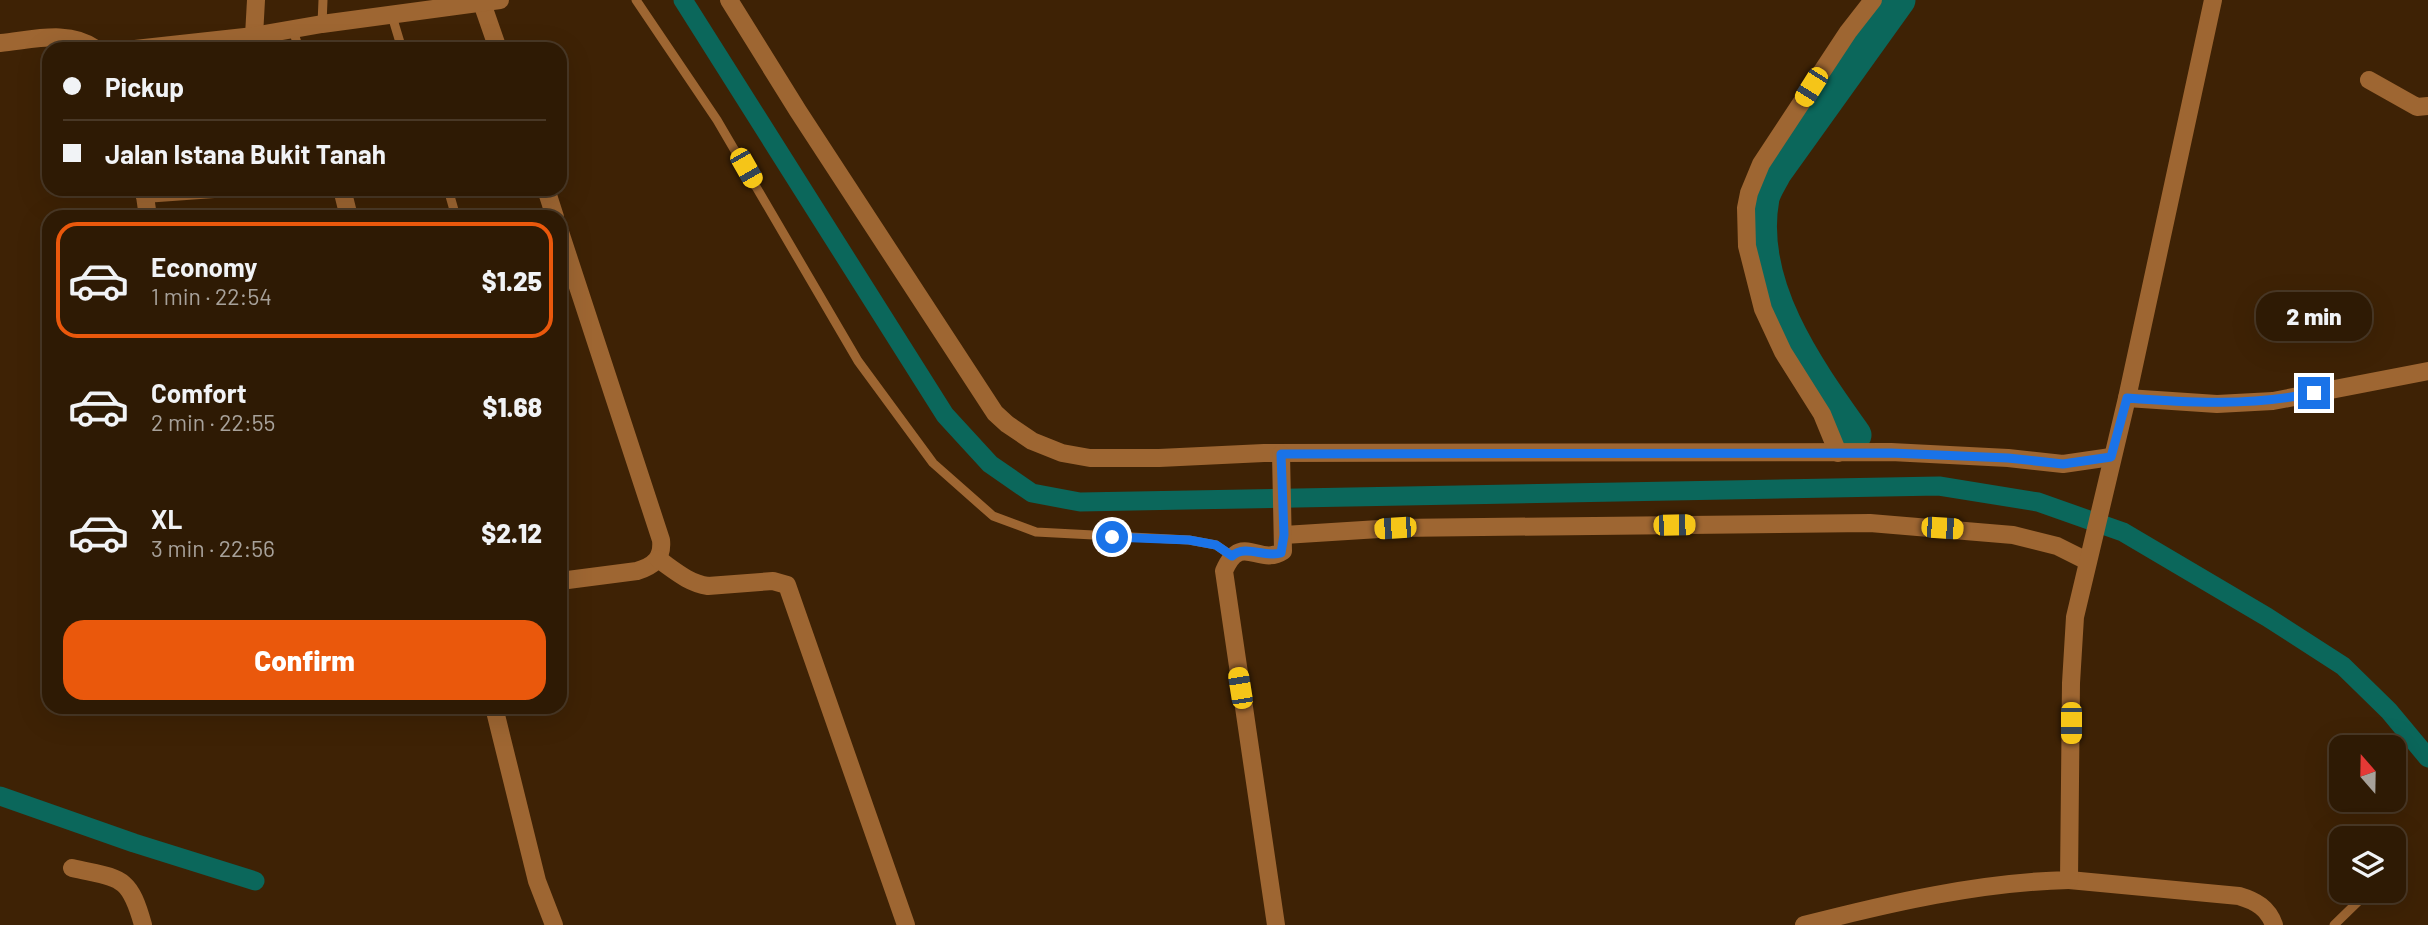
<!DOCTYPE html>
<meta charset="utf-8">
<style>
body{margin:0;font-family:Barlow,sans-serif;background:#3a2713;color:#f1f3f6;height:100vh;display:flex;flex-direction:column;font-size:26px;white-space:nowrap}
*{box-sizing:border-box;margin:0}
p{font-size:23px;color:#a7a19a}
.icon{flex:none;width:38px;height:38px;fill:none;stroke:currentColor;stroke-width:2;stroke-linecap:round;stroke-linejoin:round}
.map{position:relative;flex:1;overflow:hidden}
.panel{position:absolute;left:42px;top:210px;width:525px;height:504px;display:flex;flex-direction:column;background:#2e1a04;border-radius:21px;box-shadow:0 7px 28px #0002,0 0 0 2px #493826}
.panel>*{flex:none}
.banner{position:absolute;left:42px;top:42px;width:525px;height:154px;border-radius:21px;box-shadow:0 7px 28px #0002,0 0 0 2px #493826;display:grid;align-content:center;height:154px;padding:0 21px;background:#2e1a04}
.needle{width:46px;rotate:340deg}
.fabs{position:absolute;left:2329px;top:735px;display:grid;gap:14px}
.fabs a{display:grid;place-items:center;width:77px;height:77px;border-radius:14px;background:#2e1a04;box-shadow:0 7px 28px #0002,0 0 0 2px #493826;font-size:35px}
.end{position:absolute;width:32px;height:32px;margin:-16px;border:9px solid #1a73e8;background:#fff;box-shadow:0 0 0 4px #fff}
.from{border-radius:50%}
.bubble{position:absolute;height:49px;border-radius:21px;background:#2e1a04;box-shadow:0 7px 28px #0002,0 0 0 2px #493826;font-size:23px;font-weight:800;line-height:49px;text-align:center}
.car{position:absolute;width:21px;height:42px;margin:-21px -10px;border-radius:9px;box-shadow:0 0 5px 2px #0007;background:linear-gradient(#f5c518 24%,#345 0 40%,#f5c518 0 76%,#345 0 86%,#f5c518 0)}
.banner b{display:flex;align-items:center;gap:24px;height:66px;font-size:26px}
.banner b+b{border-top:2px solid #493826}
.banner i{width:18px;height:18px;background:#f1f3f6}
ul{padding:12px 0 0;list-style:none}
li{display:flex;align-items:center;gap:21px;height:116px;margin:0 14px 10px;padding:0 7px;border:4px solid transparent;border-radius:21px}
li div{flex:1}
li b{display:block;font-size:26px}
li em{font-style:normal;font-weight:800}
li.on{border-color:#ea580c}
li>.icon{width:63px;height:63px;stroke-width:1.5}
.cta{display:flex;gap:14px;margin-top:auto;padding:14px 21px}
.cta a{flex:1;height:80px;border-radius:21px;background:#ea580c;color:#fff;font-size:28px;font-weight:800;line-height:80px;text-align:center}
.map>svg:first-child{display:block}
</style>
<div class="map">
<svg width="2428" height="925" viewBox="0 0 2428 925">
<rect width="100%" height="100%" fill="#3e2205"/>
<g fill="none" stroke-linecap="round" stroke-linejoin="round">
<g stroke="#0b675b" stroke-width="19">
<path d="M683 0 945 415 990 464 1032 493 1080 502 1939 486 2038 502 2123 532 2267 617 2343 666 2389 711 2428 758"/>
<path d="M0 796 134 843 255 881"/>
</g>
<path stroke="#0b675b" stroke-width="33" d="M1855 435C1808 369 1747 285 1763 198 1765 190 1771 181 1775 173L1899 0"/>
<g stroke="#9e6632" stroke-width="9">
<path d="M636 0 717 120 858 361 933 463 993 516 1036 532 1189 540 1216 545 1232 556"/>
<path d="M392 16 402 49"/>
<path d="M322 24 323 0"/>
<path d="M293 30 299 49"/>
<path d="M448 189 456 217"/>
<path d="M2394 871 2402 865"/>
<path d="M2334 925 2369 891"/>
</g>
<g stroke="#9e6632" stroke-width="18">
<path d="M729 0 798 111 995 413 1007 424 1032 441 1062 453 1090 458H1159L1264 453 1891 452 2008 458 2063 464 2111 457"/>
<path d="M482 3 498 49"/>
<path d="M254 36 256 0"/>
<path d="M0 43C32 40 69 29 96 49"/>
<path d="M135 49 254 36 322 24 500 0"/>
<path d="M2369 80 2417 107 2428 106"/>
<path d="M144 189 148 217"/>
<path d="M342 189 349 217"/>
<path d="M546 189 555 217"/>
<path d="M144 194 214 189"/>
<path d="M560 232 661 540C663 558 654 566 637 571L560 581"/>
<path d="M2127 398 2217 404 2273 401 2428 371"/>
<path d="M1838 453 1822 414 1783 352 1763 309 1747 246 1746 208 1749 193 1761 164 1848 32 1873 0"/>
<path d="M1284 535 1395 528 1870 523 2013 535 2057 546 2087 561"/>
<path d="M658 559C674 570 688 583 708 586L773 581 787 585 906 925"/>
<path d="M494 707 537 881 554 925"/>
<path d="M72 868C120 879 129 874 143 925"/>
<path d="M2069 880 2239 896C2256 901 2268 908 2274 925"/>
<path d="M1276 925 1224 571C1241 531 1259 567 1283 551L1281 454"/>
<path d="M1804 925C1890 903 1980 882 2069 880L2071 683 2075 617 2127 398 2213 0"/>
</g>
</g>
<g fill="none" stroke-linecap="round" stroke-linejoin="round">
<path stroke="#1a73e8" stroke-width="9" d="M1112 537 1189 540 1216 545 1232 556C1246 544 1264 558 1281 553L1284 535 1281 454 1891 453 2008 458 2063 464 2111 457 2127 398C2190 403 2251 406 2314 393"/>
</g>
</svg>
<div class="fabs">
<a><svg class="needle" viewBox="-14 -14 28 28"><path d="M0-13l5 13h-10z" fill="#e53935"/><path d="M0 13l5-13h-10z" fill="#a7a19a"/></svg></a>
<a><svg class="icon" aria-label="layers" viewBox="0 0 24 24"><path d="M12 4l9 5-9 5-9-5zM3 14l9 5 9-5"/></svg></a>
</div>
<i class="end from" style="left:1112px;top:537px"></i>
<i class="end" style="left:2314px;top:393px"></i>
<div class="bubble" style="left:2256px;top:292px;width:116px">2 min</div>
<i class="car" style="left:1811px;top:87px;rotate:212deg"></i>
<i class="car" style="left:746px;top:168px;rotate:150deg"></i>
<i class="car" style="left:1674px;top:525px;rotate:89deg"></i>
<i class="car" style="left:1395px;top:528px;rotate:266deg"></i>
<i class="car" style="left:1942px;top:528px;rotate:94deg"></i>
<i class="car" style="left:1240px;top:688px;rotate:351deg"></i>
<i class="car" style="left:2071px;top:723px;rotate:180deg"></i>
<div class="banner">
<b><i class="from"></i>Pickup</b>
<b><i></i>Jalan Istana Bukit Tanah</b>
</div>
<section class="panel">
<ul>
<li class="on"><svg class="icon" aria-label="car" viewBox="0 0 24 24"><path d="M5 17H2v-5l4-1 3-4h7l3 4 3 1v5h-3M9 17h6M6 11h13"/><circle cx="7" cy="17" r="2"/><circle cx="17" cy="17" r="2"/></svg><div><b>Economy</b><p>1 min · 22:54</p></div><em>$1.25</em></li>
<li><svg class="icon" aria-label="car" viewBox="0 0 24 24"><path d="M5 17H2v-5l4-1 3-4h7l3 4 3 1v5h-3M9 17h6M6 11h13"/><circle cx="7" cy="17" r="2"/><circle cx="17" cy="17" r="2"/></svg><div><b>Comfort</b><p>2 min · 22:55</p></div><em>$1.68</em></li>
<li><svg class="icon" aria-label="car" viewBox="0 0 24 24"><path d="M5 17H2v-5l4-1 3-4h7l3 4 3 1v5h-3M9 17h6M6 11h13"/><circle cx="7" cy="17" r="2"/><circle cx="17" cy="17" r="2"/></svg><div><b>XL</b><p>3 min · 22:56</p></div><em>$2.12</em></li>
</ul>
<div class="cta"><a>Confirm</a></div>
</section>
</div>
